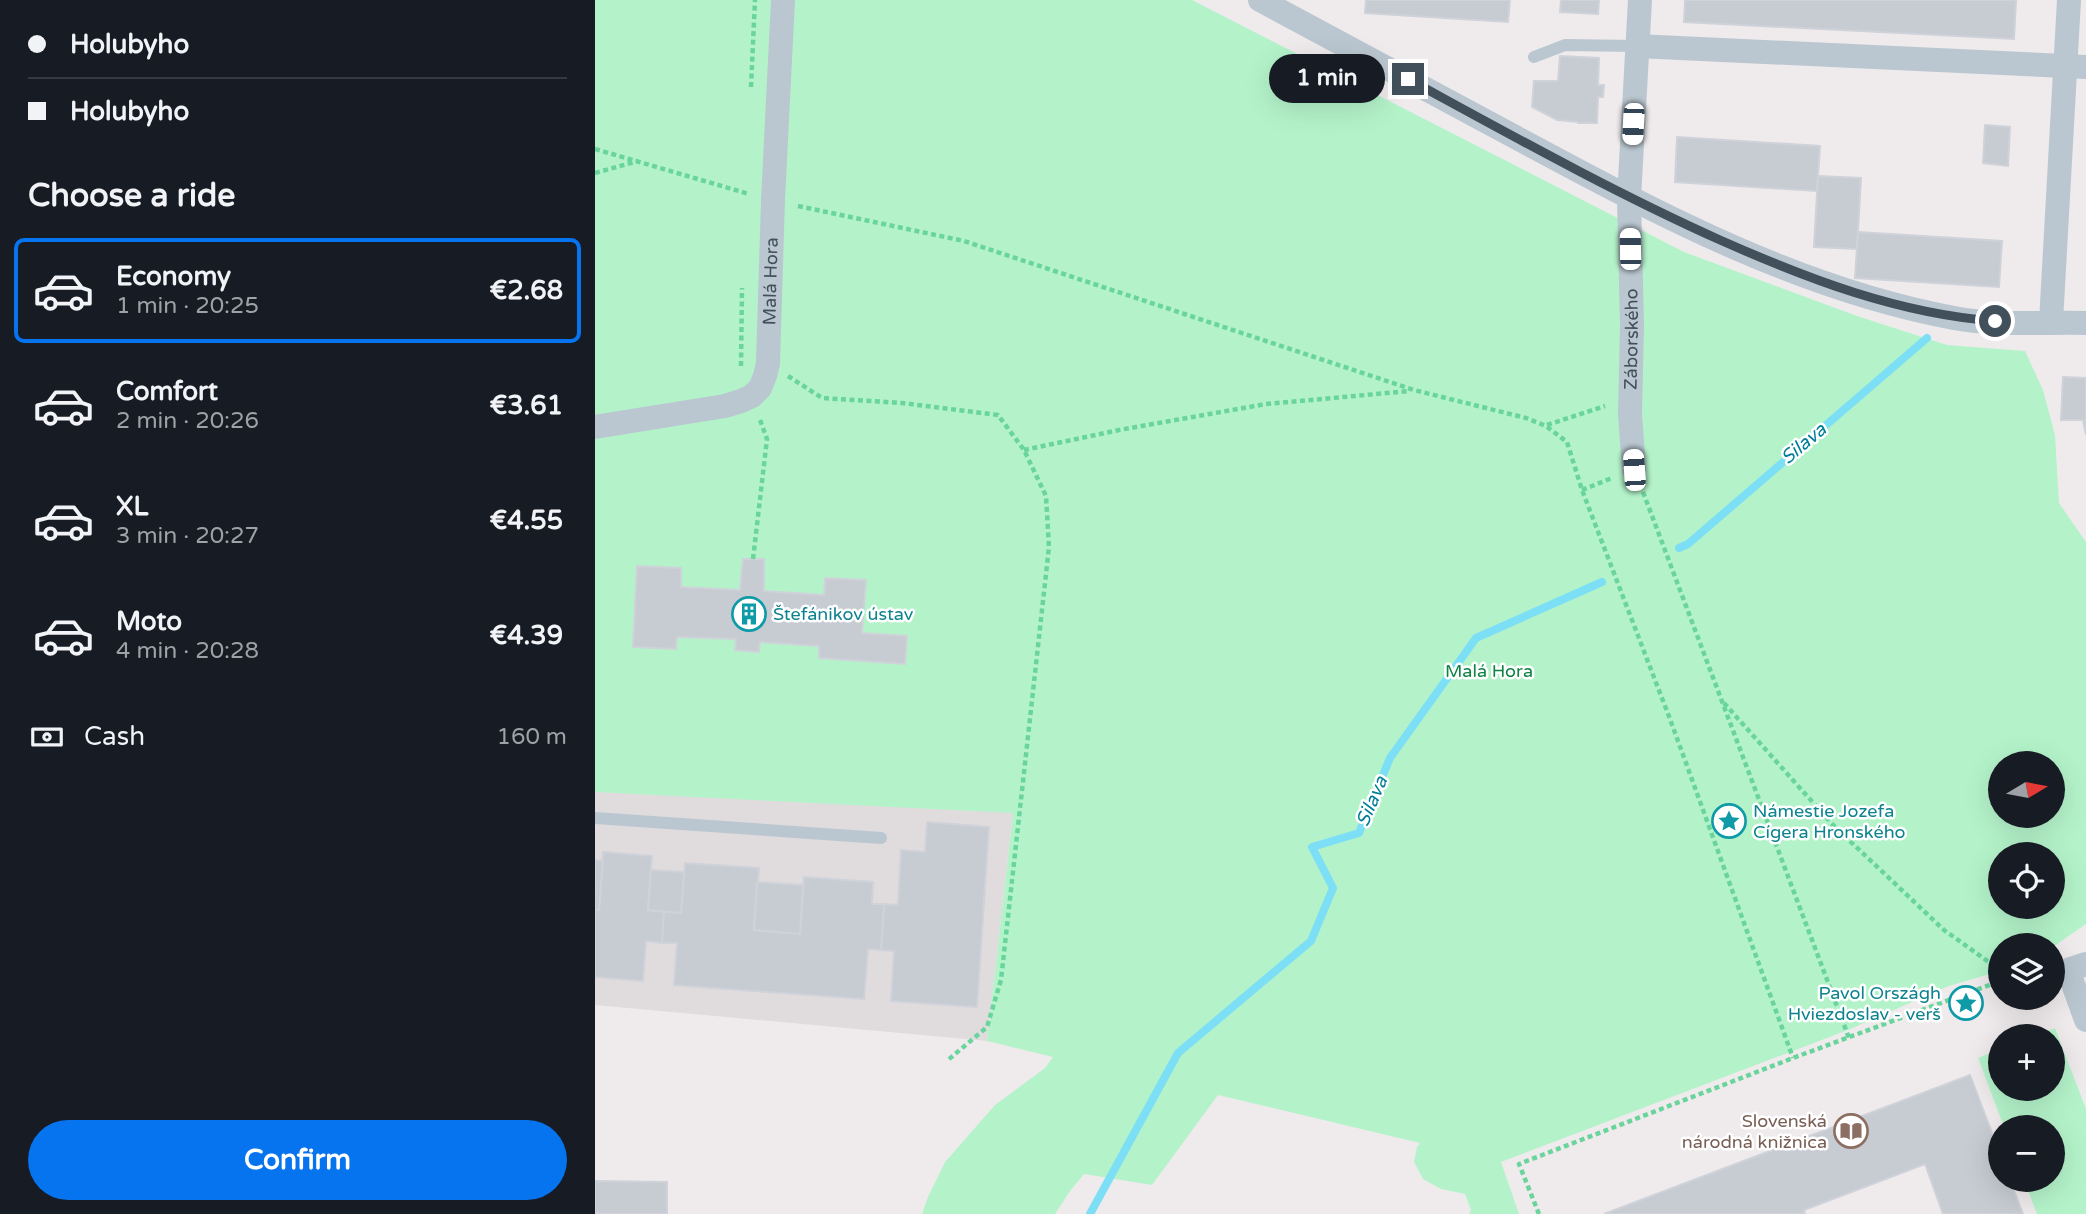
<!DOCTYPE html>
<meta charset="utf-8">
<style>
body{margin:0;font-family:"Varela Round",sans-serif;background:#242831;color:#f1f3f6;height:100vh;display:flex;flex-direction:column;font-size:26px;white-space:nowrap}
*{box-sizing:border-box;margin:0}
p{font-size:23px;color:#9ea1a6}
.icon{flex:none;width:38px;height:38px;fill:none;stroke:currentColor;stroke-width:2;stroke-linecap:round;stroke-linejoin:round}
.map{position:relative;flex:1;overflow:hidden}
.drawer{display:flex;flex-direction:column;background:#171b24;width:595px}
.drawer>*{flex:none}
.banner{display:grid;align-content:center;height:154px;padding:0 28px;background:#171b24}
.needle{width:46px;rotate:80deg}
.buttons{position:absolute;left:1393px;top:751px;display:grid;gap:14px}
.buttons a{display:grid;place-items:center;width:77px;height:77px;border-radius:50%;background:#171b24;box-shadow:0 7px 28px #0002;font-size:35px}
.end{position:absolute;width:32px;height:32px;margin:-16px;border:9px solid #42505b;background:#fff;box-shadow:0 0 0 4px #fff}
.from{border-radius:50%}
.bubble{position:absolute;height:49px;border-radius:24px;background:#171b24;box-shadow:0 7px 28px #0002;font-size:23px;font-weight:800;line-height:49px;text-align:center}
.car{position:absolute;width:21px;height:42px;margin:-21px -10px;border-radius:9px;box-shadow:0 0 5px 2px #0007;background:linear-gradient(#fff 24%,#345 0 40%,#fff 0 76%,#345 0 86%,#fff 0)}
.banner b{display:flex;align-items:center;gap:24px;height:66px;font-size:26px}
.banner b+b{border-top:2px solid #363941}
.banner i{width:18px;height:18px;background:#f1f3f6}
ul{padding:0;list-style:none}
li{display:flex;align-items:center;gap:21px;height:105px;margin:0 14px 10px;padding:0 14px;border:4px solid transparent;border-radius:10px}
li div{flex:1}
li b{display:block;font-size:26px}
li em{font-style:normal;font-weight:800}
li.current{border-color:#0673ef}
li>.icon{width:63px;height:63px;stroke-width:1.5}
h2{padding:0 28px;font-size:32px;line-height:84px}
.pay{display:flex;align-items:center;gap:18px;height:77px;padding:0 28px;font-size:26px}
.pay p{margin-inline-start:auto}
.cta{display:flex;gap:14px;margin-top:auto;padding:14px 28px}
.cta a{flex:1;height:80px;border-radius:42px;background:#0673ef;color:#fff;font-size:28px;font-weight:800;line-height:80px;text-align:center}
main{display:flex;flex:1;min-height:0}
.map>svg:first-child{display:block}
</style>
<main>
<section class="drawer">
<div class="banner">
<b><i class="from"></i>Holubyho</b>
<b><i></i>Holubyho</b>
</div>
<h2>Choose a ride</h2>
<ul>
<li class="current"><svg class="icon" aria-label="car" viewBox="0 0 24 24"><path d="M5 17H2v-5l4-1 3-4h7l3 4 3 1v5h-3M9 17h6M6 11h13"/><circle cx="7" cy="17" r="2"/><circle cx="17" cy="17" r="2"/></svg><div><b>Economy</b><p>1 min · 20:25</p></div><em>€2.68</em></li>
<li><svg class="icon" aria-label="car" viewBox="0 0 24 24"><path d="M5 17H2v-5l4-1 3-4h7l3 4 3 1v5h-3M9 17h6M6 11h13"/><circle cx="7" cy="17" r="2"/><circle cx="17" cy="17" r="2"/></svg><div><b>Comfort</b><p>2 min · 20:26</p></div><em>€3.61</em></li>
<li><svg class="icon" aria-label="car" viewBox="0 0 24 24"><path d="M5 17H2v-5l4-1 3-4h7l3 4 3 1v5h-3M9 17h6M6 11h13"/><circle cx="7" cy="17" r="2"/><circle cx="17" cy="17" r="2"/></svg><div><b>XL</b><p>3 min · 20:27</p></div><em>€4.55</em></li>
<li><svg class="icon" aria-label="car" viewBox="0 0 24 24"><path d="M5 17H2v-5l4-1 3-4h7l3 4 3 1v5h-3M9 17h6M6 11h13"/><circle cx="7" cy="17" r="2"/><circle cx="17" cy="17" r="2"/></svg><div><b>Moto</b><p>4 min · 20:28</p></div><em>€4.39</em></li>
</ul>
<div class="pay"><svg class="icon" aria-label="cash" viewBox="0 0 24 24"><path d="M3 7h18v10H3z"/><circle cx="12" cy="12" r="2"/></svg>Cash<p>160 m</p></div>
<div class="cta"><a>Confirm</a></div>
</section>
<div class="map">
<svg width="1491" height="1214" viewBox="0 0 1491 1214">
<rect width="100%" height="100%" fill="#efebec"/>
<path fill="#e0dcde" d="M0 451 418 813 392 1041 0 1005Z"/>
<g fill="#b4f3ca" fill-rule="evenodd">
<path d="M0 0H597L1089 252 1262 316 1352 345 1430 351 1448 390 1460 435 1464 503 1491 542V924L1458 947V945H1405V971L1354 986 1253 1030 906 1162 924 1214H874L876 1210 870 1194 846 1189 828 1179 819 1162 822 1147 825 1143 623 1095 557 1185 489 1174 475 1191 460 1214H327L333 1197 350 1162 400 1105 450 1068 458 1057 392 1041 418 813 0 792ZM1405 763H1458V816H1405ZM1405 854H1458V906H1405Z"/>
<path d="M1460 1028 1491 1109V1214H1442L1429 1180H1458V1127H1409L1383 1058 1405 1049V1088H1458V1036H1440Z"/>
</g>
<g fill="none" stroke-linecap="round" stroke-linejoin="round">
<g stroke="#7cdff5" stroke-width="8">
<path d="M1084 548 1093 544 1332 338"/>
<path d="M495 1214 583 1053 716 941 738 888 717 847 764 833 795 758 881 638 1007 582"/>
</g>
</g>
<g fill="#c7cbd2" stroke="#cfd2d9" stroke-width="2">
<path d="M771 0H915L913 22 770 13Z"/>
<path d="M966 0H1004L1003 14 965 12Z"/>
<path d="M1090 0H1421L1419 39 1089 22Z"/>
<path d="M965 56 1004 58 1003 85H1009L1008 97H1003L1002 123H983V122L962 120 937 107 939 81H963Z"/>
<path d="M1390 125 1415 127 1413 166 1388 163Z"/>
<path d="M1082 137 1225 146 1222 191 1080 182Z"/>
<path d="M1223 176 1266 178 1262 249 1219 247Z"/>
<path d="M1263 232 1407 241 1404 287 1260 278Z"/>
<path d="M1468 377 1491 378V435L1488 420H1466Z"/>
<path d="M148 559H169V591L229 595 230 578 271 580 267 633 312 636 310 664 224 658V646L165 642 164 652 140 650 141 639 82 637 81 649 38 647 42 566 86 568V587L145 590Z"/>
<path d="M332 822 394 827 382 1007 296 1001 299 951 286 950 289 904 303 905 306 850 330 852Z"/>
<path d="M8 852 57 856 53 910 69 912 67 943 51 941 48 981 0 977V910H4Z"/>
<path d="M0 860 8 861 4 910H0Z"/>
<path d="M90 863 164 868 159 930 205 934 209 877 278 882 277 904H289L286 950 273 949 269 999 79 985 82 943H67L69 912 86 913Z"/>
<path d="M56 870 89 872 86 913 53 910Z"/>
<path d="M162 882 208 885 205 934 159 930Z"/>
<path d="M1375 1075 1405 1154V1180H1415L1428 1214H1348L1330 1164 1209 1210 1210 1214H1009Z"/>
<path d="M0 1181 72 1182V1214H0Z"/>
</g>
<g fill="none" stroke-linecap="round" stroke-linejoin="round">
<g stroke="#69d49c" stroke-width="4.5" stroke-dasharray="5 3.5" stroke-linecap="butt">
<path d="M156 87 160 0"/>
<path d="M0 149 154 194"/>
<path d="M0 173 43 161"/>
<path d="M203 206 369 241 819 390 931 418 951 426 972 442 987 490 1075 719 1198 1058"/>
<path d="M146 366 147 288"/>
<path d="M193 376 227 398 307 403 403 415 429 450 451 496 454 547 406 980 392 1027 353 1060"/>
<path d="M952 425 1010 406"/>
<path d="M429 450 524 430 671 404 815 391"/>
<path d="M987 490 1017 478"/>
<path d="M1048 492 1254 1038"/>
<path d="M158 559 172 439 164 417"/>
<path d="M1129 703 1238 825 1349 930 1405 970"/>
<path d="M944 1214 924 1164 1198 1058 1405 981"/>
</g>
<g stroke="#bac7d0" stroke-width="12">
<path d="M939 57 970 45 1042 46"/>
<path d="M0 818 286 838"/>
</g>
<g stroke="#bac7d0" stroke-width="24">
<path d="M665 0C755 48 845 97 935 145 1069 217 1208 290 1359 318 1402 326 1448 322 1491 323"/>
<path d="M1042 46 1491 67"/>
<path d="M1456 322 1474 0"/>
<path id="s1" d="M0 427 130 406 146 401 157 396 165 388 170 376 173 363 178 200 188 0"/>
<path id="s2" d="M1039 470 1035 414 1037 325 1034 198 1045 0"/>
<path d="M1491 964 1473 970 1491 1020"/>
</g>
</g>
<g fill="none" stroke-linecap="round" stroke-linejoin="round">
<path stroke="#42505b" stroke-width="9" d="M813 79C916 135 1018 192 1125 240 1213 279 1304 314 1400 321"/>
</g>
<defs>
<g id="building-ring" transform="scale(1.75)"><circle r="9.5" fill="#fff" stroke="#0f9aa8" stroke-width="1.5"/><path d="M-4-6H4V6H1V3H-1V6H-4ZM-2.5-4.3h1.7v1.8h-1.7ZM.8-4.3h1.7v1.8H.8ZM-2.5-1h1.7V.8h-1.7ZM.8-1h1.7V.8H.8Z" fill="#0f9aa8"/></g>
<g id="sight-ring" transform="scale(1.75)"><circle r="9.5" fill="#fff" stroke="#0f9aa8" stroke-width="1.5"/><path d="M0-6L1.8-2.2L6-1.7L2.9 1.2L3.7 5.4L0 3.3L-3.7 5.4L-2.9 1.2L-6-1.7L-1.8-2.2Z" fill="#0f9aa8"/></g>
<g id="library-ring" transform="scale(1.75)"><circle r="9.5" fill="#fff" stroke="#8d6e63" stroke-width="1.5"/><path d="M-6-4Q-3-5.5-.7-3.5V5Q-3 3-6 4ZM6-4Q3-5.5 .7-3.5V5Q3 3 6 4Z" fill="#8d6e63"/></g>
</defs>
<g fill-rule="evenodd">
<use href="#building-ring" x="154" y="614"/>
<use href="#sight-ring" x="1134" y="821"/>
<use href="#sight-ring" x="1371" y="1003"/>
<use href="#library-ring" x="1256" y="1131"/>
</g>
<g text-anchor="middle" stroke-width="5" stroke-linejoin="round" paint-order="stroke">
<g font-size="18" fill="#42505b" stroke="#fff">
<text dy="6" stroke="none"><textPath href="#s1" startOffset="280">Malá Hora</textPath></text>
<text dy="6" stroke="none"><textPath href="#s2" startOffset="131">Záborského</textPath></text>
</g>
<g font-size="18" fill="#0d838f" stroke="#fff" text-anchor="start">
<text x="178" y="620">Štefánikov ústav</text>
<text x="1158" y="817">Námestie Jozefa<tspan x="1158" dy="21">Cígera Hronského</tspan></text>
<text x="1346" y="999" text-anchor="end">Pavol Országh<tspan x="1346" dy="21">Hviezdoslav - verš</tspan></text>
</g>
<g font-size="18" fill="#0d8344" stroke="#fff">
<text x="894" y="677">Malá Hora</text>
</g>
<g font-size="18" fill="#785e54" stroke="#fff" text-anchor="end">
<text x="1232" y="1127">Slovenská<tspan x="1232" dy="21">národná knižnica</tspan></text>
</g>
<g font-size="19" font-style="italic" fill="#037e99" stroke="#fff">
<text transform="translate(1208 443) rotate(-40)" y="7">Silava</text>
<text transform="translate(776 801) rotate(-67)" y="7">Silava</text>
</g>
</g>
</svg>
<div class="buttons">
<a><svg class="needle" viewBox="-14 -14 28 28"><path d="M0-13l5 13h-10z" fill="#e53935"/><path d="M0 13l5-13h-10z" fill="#9ea1a6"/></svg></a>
<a><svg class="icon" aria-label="locate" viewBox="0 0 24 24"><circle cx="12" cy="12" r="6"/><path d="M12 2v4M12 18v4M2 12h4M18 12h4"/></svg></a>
<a><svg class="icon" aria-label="layers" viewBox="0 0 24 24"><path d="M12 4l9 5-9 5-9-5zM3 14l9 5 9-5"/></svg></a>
<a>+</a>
<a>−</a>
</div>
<i class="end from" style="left:1400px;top:321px"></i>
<i class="end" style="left:813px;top:79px"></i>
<div class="bubble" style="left:674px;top:54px;width:116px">1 min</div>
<i class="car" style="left:1038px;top:124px;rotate:183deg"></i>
<i class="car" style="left:1035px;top:249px;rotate:359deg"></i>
<i class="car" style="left:1039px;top:470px;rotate:356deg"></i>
</div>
</main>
